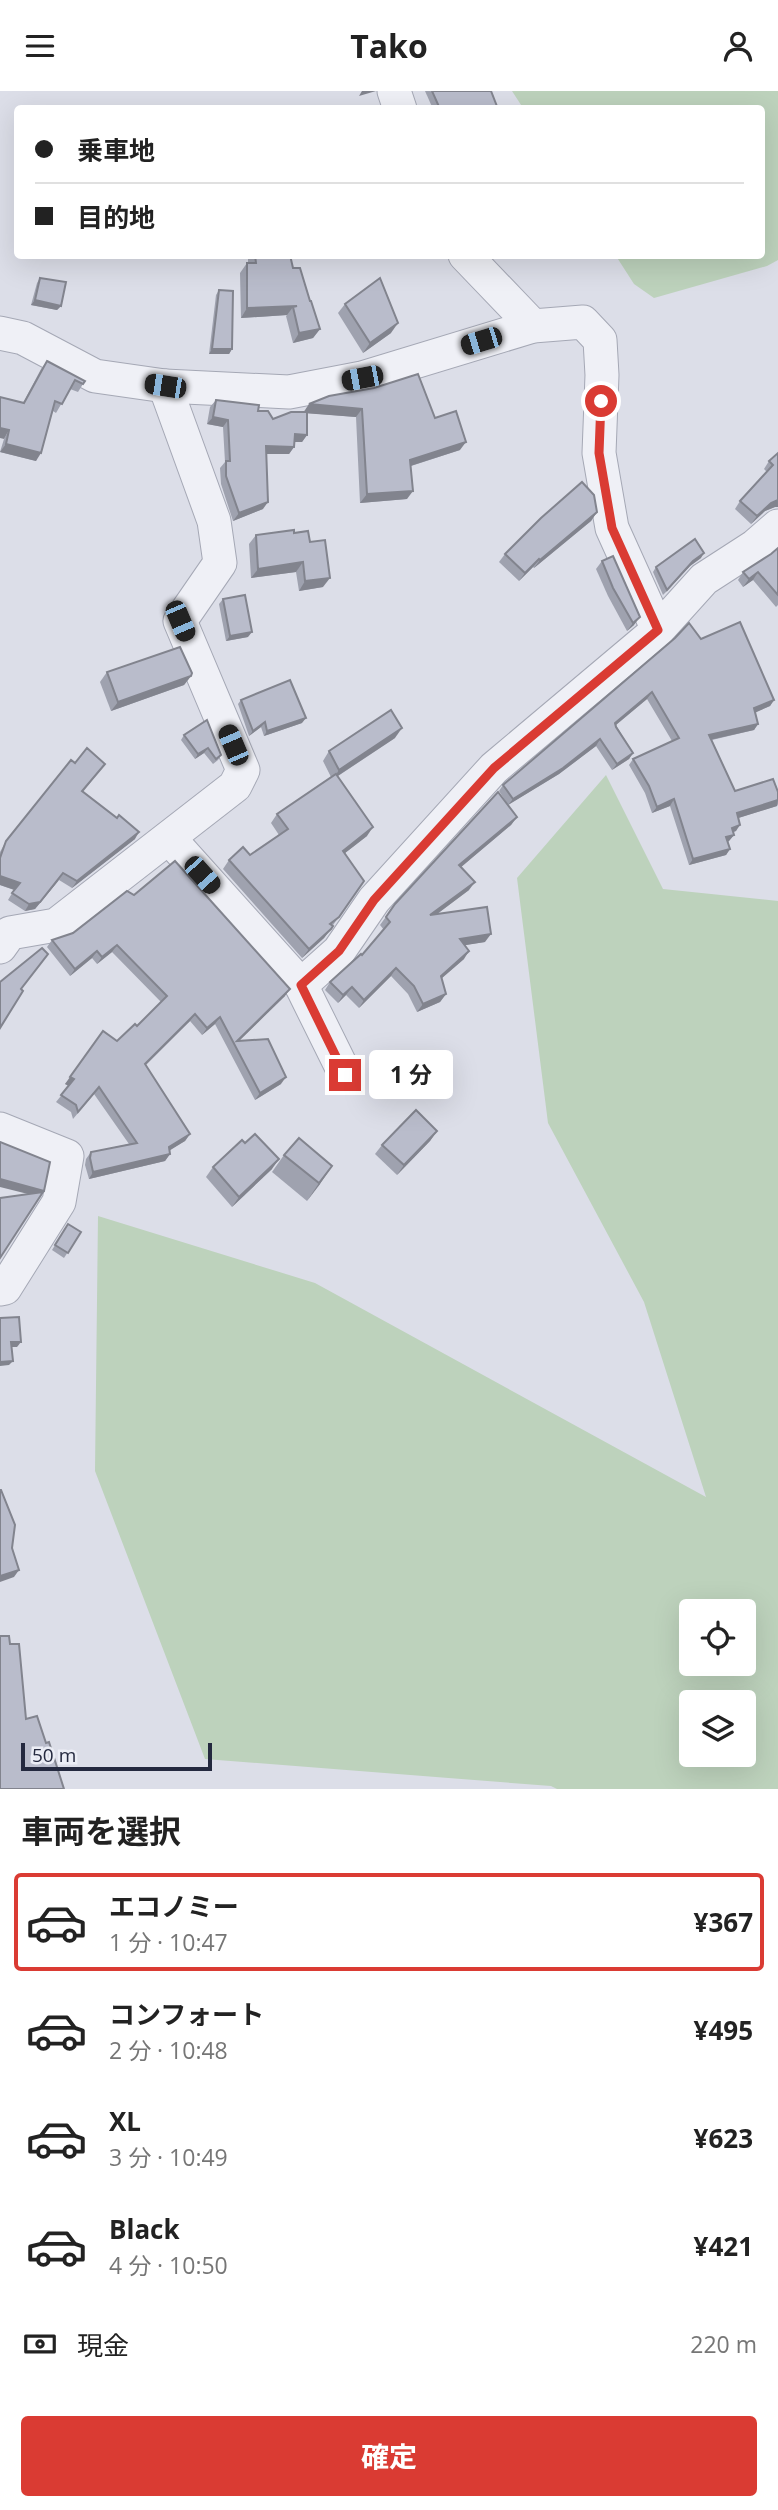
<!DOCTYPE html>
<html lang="ja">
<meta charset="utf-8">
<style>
body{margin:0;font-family:"Open Sans","Noto Sans JP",sans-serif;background:#f6f6f6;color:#222;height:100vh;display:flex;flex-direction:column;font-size:26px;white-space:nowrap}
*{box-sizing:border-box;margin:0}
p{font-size:23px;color:#767676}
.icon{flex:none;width:38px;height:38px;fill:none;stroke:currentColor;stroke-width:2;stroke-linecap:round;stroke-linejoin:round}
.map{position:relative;height:1698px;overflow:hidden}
.drawer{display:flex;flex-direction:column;background:#fff;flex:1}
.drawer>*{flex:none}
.hud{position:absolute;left:14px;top:14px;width:751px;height:154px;border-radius:7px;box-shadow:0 7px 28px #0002;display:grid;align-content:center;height:154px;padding:0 21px;background:#fff}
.tools{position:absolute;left:679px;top:1508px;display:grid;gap:14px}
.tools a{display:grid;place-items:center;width:77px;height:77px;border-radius:7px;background:#fff;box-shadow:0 7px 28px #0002;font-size:35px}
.scale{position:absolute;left:21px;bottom:18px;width:191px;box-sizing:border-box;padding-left:7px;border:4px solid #24293f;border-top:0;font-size:19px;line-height:24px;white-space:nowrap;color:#24293f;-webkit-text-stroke:5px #ebedf5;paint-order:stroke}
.end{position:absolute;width:32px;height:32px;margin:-16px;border:9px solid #da3b33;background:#fff;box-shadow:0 0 0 4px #fff}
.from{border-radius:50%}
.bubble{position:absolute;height:49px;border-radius:7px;background:#fff;box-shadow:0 7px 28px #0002;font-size:23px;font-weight:700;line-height:49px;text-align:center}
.car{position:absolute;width:21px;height:42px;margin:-21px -10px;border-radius:9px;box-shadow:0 0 5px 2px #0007;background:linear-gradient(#222 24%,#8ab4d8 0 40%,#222 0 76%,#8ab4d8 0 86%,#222 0)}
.hud b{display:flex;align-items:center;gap:24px;height:66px;font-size:26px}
.hud b+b{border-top:2px solid #e0e0e0}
.hud i{width:18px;height:18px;background:#222}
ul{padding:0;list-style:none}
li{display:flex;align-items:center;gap:21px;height:98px;margin:0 14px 10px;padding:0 7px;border:4px solid transparent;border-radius:7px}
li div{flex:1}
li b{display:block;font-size:26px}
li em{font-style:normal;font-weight:700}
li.active{border-color:#da3b33}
li>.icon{width:63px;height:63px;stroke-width:1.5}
h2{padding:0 21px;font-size:32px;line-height:84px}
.pay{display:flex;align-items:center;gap:18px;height:77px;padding:0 21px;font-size:26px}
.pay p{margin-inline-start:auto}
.action{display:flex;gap:14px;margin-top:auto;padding:14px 21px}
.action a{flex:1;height:80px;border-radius:7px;background:#da3b33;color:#fff;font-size:28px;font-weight:700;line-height:80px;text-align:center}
header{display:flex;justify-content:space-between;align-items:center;height:91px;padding:0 21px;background:#fff;font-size:32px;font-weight:700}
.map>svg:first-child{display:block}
</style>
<header><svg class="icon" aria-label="menu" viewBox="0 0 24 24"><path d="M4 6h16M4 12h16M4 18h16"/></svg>Tako<svg class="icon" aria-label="person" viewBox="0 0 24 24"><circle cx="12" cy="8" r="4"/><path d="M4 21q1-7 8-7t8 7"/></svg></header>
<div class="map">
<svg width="778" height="1698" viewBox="0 0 778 1698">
<rect width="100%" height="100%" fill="#dcdee8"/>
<g fill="#bdd2bc" fill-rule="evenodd">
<path d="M512 0H778V169L767 175 654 207 634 193 616 165 761 164V18L523 17Z"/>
<path d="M606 684 663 798 778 810V1698H557L551 1695 205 1668 95 1380 98 1125 315 1192 706 1406 644 1211 548 1032 517 787ZM691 1521H744V1573H691ZM691 1612H744V1664H691Z"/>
</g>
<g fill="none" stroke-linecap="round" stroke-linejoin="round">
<g stroke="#a5a8b5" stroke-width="35">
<g id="minor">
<path d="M394 0 400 18"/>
<path d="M465 164 533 235"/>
<path d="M0 242 23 247 95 285 165 295 289 301 362 287 533 235 583 231 600 249 602 284 599 362 612 437 658 539 704 488 755 455 778 435"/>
<path d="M169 747 301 894 345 983"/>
<path d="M0 856 10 842 56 834 235 695 243 679 180 530 220 472 214 430 165 295"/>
<path d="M301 894 339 860 374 809 494 677 658 539"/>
<path d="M0 1038 67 1065 59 1111 5 1197 0 1198"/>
</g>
</g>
<use href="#minor" stroke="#eff0f6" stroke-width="33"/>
</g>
<g fill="#9fa2af">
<path d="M425 0H491L498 18H433Z"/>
<path d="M248 164H290L293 177 310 210 320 238 313 247 293 252 286 225 287 224 241 227 240 182 247 172H248Z"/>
<path d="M40 187 61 215 57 219 31 214 37 192Z"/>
<path d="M219 199 232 258 229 263H209L216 204Z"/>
<path d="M345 213 391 242 363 262 338 222Z"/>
<path d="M47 270 83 293 78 301 70 298 56 322 53 320 36 370 0 361 4 348 41 278Z"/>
<path d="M329 305 435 327 460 359 411 375 407 408 360 412 356 326 307 322V344L302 351H294V356L289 363H266L263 418 233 430 221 393 220 377 225 371 223 336 207 333 210 316 216 309 258 320 273 328 303 321Z"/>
<path d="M778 362V416H775L765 420 751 433 735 418 740 410 767 381 764 378 769 370Z"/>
<path d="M597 421 591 430 534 477 533 476 519 490 499 471 505 463Z"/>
<path d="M294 442 310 451 323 496 299 500 296 481 251 487 249 453 256 444Z"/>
<path d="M778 457V514L776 516 753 489 743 496 738 489 743 481 771 463Z"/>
<path d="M701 467 690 475 663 504 653 481 656 476Z"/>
<path d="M602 470 634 534 627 540 608 505 596 478Z"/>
<path d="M223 508 248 546 226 550 219 513Z"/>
<path d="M701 548 774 609 770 615 755 621 758 633 754 639 712 649 735 700 778 701V713L777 715 738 727 736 740 733 741 734 744 728 751 730 758 726 764 689 774 670 715 652 722 645 702 629 674 633 668 672 650 647 608 616 634 633 662 629 668 612 679 596 655 559 683 508 714 499 700 503 694Z"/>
<path d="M107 581 191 585 184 594 111 620 100 591Z"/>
<path d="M241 609 302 632 264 645 261 636 249 645 238 613Z"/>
<path d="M184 644 221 664 218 669 213 673 204 662 195 668 181 649Z"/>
<path d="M395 647 338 685 367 745 345 762 364 790 324 847 302 867 223 778 229 769 250 764 279 744 271 732 277 723 331 686 323 670 329 660Z"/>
<path d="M75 672 105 673 83 701 135 748 72 797 59 789 35 818 25 820 8 809 14 799 0 794V761L6 750Z"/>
<path d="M517 726 511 734 461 776 469 799 437 823 485 851 465 854 464 868 442 887 446 903 440 911 417 921 408 903 391 885 359 917 346 904 338 912 325 899 330 891 362 864 384 839 380 834 395 813Z"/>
<path d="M127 800 285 905 239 949 281 993 255 1009 215 933 202 944 190 930 146 974 190 1043 185 1050 169 1059 170 1063 165 1070 89 1088 85 1074 86 1068 91 1061 129 1053 94 1003 73 1028 71 1021 56 1011 69 995 65 993 137 935 161 911 112 861 97 873 92 867 70 885 47 856 52 849 73 842Z"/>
<path d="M437 1040 430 1050 397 1084 375 1063 382 1054Z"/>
<path d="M284 1064 320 1093 307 1110 272 1081Z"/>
<path d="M213 1076 272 1078 232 1116 206 1086Z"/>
<path d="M68 1133 81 1141 64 1167 52 1159Z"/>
</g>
<g fill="#82848e">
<path d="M362 0H376L359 5Z"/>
<path d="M35 209 61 215 57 219 31 214Z"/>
<path d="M297 215 293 216 287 224 241 227 247 217Z"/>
<path d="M398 232 391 242 363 262 370 252Z"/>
<path d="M320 238 313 247 293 252 299 242Z"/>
<path d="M212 258H232L229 263H209Z"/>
<path d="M309 313 362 318 356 326 303 322Z"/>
<path d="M213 326 228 329 223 336 207 333Z"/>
<path d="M0 337 9 339 4 348 0 347Z"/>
<path d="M295 343 307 344 302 351H289Z"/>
<path d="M466 351 460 359 404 377 410 369Z"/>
<path d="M6 353 41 362 36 370 0 361Z"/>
<path d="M266 355 294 356 289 363H261Z"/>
<path d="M413 400 407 408 360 412 367 403Z"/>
<path d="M778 409V416H775L765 420 751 433 757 425 771 412Z"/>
<path d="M268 411 263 418 233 430 239 422Z"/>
<path d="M597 421 591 430 534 477 540 469Z"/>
<path d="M704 462 701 467 690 475 663 504 693 470Z"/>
<path d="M539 468 533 476 519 490 525 482Z"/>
<path d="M303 471 296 481 251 487 258 478Z"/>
<path d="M758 481 753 489 743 496 749 488Z"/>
<path d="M330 487 323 496 299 500 305 490Z"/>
<path d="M640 526 634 534 627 540 633 532Z"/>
<path d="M252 541 248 546 226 550 230 545Z"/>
<path d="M191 585 184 594 111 620 118 611Z"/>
<path d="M652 601 647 608 611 638 615 632Z"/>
<path d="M774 609 770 615 750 624 754 617Z"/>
<path d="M306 627 302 632 264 645 267 640Z"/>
<path d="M265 631 261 636 249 645 253 640Z"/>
<path d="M758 633 754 639 705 650 709 644Z"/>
<path d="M402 637 395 647 333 688 339 679Z"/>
<path d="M600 648 596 655 559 683 508 714 513 708Z"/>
<path d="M208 657 204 662 195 668 198 663Z"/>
<path d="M633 662 629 668 612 679 617 673Z"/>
<path d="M674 708 670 715 652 722 657 716Z"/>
<path d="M778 709 777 715 732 729 737 722Z"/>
<path d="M517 726 511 734 454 782 459 774Z"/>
<path d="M740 734 736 740 728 743 732 737Z"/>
<path d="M373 736 367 745 336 769 343 760Z"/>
<path d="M139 741 135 748 72 797 77 790Z"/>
<path d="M734 744 729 750 722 753 726 746Z"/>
<path d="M730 758 726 764 689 774 693 768Z"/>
<path d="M0 785 20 792 15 799 0 794Z"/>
<path d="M59 789 35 818 25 820 29 813Z"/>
<path d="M475 791 469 799 425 832 430 824Z"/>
<path d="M331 838 324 847 302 867 309 858Z"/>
<path d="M491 843 485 851 454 856 460 848Z"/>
<path d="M117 854 112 861 97 873 102 866Z"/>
<path d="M97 860 92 867 70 885 75 878Z"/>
<path d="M469 860 464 868 435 893 441 885Z"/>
<path d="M396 877 391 885 359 917 364 909Z"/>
<path d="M352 896 346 904 338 912 343 904Z"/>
<path d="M290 898 285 905 235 954 237 950Z"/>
<path d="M446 903 440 911 417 921 423 913Z"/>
<path d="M195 923 190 930 140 979 145 973Z"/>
<path d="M220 926 215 933 202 944 207 937Z"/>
<path d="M70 986 74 988 69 995 65 993Z"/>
<path d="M286 986 281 993 255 1009 260 1002Z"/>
<path d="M437 1040 430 1050 397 1084 404 1074Z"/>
<path d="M190 1043 185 1050 164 1063 169 1056Z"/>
<path d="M170 1063 165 1070 89 1088 93 1081Z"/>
<path d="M279 1068 272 1078 232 1116 239 1106Z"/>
<path d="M332 1075 320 1093 307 1110 319 1092Z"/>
<path d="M0 1088 44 1100 40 1106 0 1096Z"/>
<path d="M11 1251H21L17 1256H7Z"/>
<path d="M13 1270 9 1274 0 1275V1271Z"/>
<path d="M19 1479 14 1486 0 1491V1485Z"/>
</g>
<g fill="#b9bccb" stroke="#82848e" stroke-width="2">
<path d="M432 0H491L498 18H440Z"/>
<path d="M255 164H290L293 177H300L310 210H311L320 238 299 242 293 216 297 215 247 217V172H256Z"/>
<path d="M40 187 66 191 61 215 35 209Z"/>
<path d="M380 187 398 232 370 252 345 213Z"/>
<path d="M219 199 233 200 232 258H212Z"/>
<path d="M47 270 85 290 83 293 75 289 62 313 55 310 41 362 6 353 9 339 0 337V306L24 312Z"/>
<path d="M418 283 435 327 456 320 466 351 410 369 413 400 367 403 362 318 309 313 329 305 374 297Z"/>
<path d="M216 309 259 314 258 320H268L273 328 291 321H307V344L295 343 294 356 266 355 268 411 239 422 226 385V370H230L228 329 213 326Z"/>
<path d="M778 362V409L771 412 757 425 740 410 773 374 769 370Z"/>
<path d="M582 391 594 404 597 421 540 469 539 468 525 482 505 463 541 427Z"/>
<path d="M294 439V442L308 440 310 451 325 449 330 487 305 490 303 471 258 478 256 444Z"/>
<path d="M695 448 704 462 693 470 667 499 656 476Z"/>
<path d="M778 457V504L758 481 749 488 743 481 771 463Z"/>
<path d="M613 465 640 526 633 532 613 497 602 470Z"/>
<path d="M245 504 252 541 230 545 223 508Z"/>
<path d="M740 531 774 609 754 617 758 633 709 644 735 700 773 688 778 701V709L737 722 740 734 732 737 734 744 726 746 730 758 693 768 674 708 657 716 649 695 633 668 679 647 652 601 615 632 616 636 633 662 617 673 600 648 563 677 513 708 503 694 675 547 689 532 701 548Z"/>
<path d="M180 556 192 582 191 585 118 611 107 581Z"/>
<path d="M290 589 306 627 267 640 265 631 253 640 241 609Z"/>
<path d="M391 619 402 637 339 679 329 660Z"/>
<path d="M207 629 221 664 216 668 208 657 198 663 184 644Z"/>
<path d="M87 657 105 673 82 700 117 727 119 724 139 741 77 790 63 782 40 811 29 813 12 802 20 792 0 785V767L6 750 71 669 75 672Z"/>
<path d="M336 683 373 736 343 760 364 790 339 826 330 833 333 835 331 838 309 858 229 769 243 756 250 764 288 738 277 723Z"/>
<path d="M498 701 517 726 459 774 475 791 430 824 487 816 491 843 460 848 469 860 441 885 446 903 423 913 414 895 396 877 364 909 352 896 343 904 330 891 361 863 362 864 390 831 386 826 395 813Z"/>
<path d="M175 770 290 898 237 950 268 948 286 986 260 1002 220 926 207 937 195 923 145 973 190 1043 169 1056 170 1063 93 1081 90 1067 91 1061 137 1052 99 996 78 1021 76 1014 61 1004 74 988 70 986 103 940 117 950 135 933 137 935 167 905 117 854 102 866 97 860 75 878 52 849 73 842 127 800 134 804Z"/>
<path d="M42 857 48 863 21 898 23 900 0 937V891Z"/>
<path d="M416 1019 437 1040 404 1074 382 1054Z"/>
<path d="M255 1043 279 1068 239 1106 213 1076 242 1049 245 1052Z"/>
<path d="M299 1047 332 1075 319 1092 284 1064Z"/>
<path d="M0 1051 50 1071 44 1100 0 1088Z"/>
<path d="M43 1101 0 1167V1107Z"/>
<path d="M68 1133 81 1141 68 1162 55 1154Z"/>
<path d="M19 1226 21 1251H11L13 1270 0 1271V1227Z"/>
<path d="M0 1399H1L15 1434 12 1457 19 1479 0 1485Z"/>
<path d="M0 1545H9L10 1553H19L26 1628 37 1625 46 1652 49 1651 64 1698H0Z"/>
</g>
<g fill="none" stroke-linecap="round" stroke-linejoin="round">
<path stroke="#da3b33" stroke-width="9" d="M345 984 301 894 339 860 374 809 494 677 658 539 612 437 599 362 601 310"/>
</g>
</svg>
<div class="tools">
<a><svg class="icon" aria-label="locate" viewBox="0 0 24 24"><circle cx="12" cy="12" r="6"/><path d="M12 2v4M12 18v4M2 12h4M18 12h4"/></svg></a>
<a><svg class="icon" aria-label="layers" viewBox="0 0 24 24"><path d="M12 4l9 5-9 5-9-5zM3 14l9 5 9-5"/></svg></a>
</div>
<div class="scale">50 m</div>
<i class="end from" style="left:601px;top:310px"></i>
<i class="end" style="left:345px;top:984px"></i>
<div class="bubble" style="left:369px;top:959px;width:84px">1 分</div>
<i class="car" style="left:481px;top:250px;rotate:253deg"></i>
<i class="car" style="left:362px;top:287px;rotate:259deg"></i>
<i class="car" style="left:165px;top:295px;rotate:279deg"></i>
<i class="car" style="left:180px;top:530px;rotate:157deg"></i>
<i class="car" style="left:233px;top:654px;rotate:337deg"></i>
<i class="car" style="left:202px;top:784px;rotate:138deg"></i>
<div class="hud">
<b><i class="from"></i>乗車地</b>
<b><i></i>目的地</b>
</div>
</div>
<section class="drawer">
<h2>車両を選択</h2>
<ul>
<li class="active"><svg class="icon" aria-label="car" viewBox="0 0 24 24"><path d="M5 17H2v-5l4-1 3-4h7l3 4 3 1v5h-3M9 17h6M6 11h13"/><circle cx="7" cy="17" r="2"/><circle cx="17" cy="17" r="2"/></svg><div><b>エコノミー</b><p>1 分 · 10:47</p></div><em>¥367</em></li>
<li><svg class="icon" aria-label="car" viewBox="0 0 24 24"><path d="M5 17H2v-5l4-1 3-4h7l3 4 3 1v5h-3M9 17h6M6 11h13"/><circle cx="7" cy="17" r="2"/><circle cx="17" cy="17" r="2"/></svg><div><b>コンフォート</b><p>2 分 · 10:48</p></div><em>¥495</em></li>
<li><svg class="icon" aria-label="car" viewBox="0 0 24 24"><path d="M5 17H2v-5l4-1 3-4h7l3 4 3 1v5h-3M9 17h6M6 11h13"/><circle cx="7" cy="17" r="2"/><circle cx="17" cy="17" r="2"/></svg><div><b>XL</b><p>3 分 · 10:49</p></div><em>¥623</em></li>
<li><svg class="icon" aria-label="car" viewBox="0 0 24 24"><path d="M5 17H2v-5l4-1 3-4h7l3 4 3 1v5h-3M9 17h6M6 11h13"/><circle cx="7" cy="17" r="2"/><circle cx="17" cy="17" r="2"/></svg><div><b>Black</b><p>4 分 · 10:50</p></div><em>¥421</em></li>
</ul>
<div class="pay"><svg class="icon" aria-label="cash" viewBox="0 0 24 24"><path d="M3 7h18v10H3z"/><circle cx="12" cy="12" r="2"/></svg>現金<p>220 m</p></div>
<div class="action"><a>確定</a></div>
</section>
